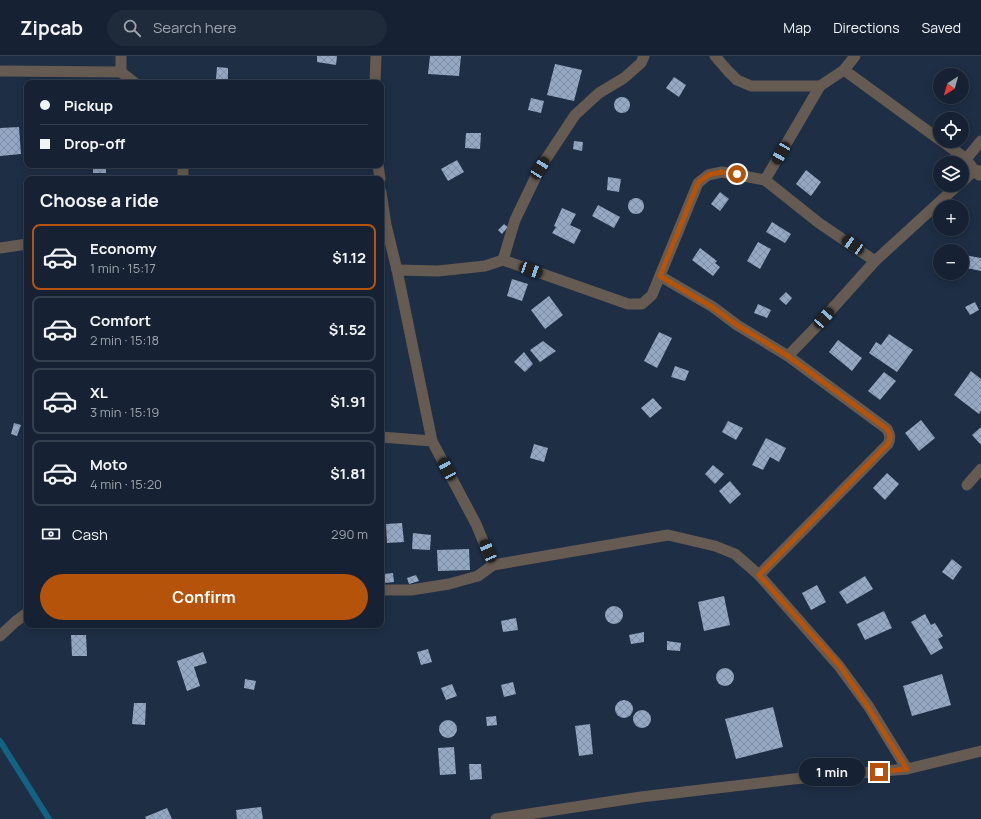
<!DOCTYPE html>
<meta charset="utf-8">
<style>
body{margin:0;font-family:Manrope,sans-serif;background:#1f2a3b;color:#f1f3f6;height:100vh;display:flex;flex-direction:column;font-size:15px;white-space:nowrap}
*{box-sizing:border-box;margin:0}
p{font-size:13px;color:#9ea4ac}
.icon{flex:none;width:22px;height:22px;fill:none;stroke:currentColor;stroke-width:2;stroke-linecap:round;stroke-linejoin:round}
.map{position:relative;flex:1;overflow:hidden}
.side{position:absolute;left:24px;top:120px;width:360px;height:452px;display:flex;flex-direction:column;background:#162233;border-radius:8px;box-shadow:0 2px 10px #0003,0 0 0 1px #353f4e}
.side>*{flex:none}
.hud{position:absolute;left:24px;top:24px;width:360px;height:88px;border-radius:8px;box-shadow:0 2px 10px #0003,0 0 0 1px #353f4e;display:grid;align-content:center;height:88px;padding:0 16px;background:#162233}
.needle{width:26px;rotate:217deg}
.buttons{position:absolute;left:933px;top:12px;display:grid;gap:8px}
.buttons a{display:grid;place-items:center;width:36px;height:36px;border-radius:50%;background:#162233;box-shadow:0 2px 10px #0003,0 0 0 1px #353f4e;font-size:20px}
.end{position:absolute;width:18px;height:18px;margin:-9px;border:5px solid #b45309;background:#fff;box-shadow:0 0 0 2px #fff}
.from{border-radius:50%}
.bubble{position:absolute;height:28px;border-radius:14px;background:#162233;box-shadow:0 2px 10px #0003,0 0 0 1px #353f4e;font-size:13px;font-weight:700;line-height:28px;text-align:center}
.car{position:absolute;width:12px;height:24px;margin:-12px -6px;border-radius:5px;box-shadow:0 0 3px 1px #0007;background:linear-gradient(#222 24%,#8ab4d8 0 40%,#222 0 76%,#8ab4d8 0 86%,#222 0)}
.hud b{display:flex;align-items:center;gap:14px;height:38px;font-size:15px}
.hud b+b{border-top:1px solid #353f4e}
.hud i{width:10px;height:10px;background:#f1f3f6}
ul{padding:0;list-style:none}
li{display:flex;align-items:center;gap:12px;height:66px;margin:0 8px 6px;padding:0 8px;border:2px solid #353f4e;border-radius:8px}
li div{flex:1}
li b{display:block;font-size:15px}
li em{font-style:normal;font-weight:700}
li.active{border-color:#b45309}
li>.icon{width:36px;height:36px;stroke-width:1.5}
h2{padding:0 16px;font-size:18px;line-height:48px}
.pay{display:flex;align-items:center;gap:10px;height:44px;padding:0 16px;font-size:15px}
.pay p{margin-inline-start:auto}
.action{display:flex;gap:8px;margin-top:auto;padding:8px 16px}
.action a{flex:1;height:46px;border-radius:24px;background:#b45309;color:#fff;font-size:16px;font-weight:700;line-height:46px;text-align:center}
header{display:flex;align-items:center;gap:24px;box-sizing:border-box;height:56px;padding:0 20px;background:#162233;border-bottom:1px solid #353f4e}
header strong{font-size:19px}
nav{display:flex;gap:22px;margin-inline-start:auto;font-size:14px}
.search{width:280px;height:36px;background:#1f2a3b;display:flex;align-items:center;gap:10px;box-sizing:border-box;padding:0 14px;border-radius:22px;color:#9ea4ac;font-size:15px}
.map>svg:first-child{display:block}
</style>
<header>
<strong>Zipcab</strong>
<div class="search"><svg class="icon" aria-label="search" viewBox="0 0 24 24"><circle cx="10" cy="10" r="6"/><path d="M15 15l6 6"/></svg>Search here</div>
<nav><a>Map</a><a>Directions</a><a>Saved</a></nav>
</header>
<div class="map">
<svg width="981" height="763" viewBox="0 0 981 763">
<defs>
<pattern id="building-cross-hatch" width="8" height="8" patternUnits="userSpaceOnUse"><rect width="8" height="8" fill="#94a7c3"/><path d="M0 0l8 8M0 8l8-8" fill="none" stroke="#808ea5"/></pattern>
</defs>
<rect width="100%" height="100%" fill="#1e2e44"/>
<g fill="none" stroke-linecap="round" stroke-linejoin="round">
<path stroke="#126283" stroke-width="6" d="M0 685 49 763"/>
</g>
<g fill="url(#building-cross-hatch)">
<path d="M317 0H337L336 9 317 6Z"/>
<path d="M430 0H461L459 20 428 18Z"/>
<path d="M555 8 582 14 574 45 547 39Z"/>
<path d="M217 11 228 12V23H216Z"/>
<path d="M674 21 686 29 679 41 666 32Z"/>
<circle cx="622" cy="49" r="8"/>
<path d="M531 42 544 45 541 57 528 54Z"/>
<path d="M19 71 21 98 0 100V72Z"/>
<path d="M466 77H481L480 93 465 92Z"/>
<path d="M574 85 583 86 582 95 573 93Z"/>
<path d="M457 104 464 116 448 125 441 113Z"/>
<rect x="93" y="109" width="13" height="8"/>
<path d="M806 114 821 126 811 140 796 128Z"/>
<path d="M608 121 621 123 619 136 607 134Z"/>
<path d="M720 136 729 143 720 155 711 148Z"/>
<circle cx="636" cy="150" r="8"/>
<path d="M598 149 620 161 614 172 592 160Z"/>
<path d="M562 152 576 158 570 169 581 174 574 188 552 177 556 171 554 170Z"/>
<path d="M772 166 791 178 785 187 766 176Z"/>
<path d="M504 168 508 171 502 178 498 174Z"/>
<path d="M758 186 771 193 760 213 747 205Z"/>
<path d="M700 192 717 205 715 207 720 211 713 220 692 204Z"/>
<path d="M964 199 981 202V215L962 211Z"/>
<path d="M512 223 528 228 522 245 507 240Z"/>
<path d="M786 236 792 242 786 249 779 243Z"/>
<path d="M549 240 563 259 545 273 531 254Z"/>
<path d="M975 246 979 254 970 259 965 251Z"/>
<path d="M758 248 771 254 767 262 754 257Z"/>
<path d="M659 276 672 282 657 312 644 305Z"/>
<path d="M889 278 913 294 897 316 869 297 876 286 881 289Z"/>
<path d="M838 284 862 302 852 315 829 296Z"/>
<path d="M543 285 556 295 540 306 530 294Z"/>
<path d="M524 296 533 308 525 316 514 306Z"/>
<path d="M675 310 689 315 685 325 671 321Z"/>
<path d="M971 315 981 323V355L979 358 954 339Z"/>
<path d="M884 316 896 325 880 344 868 335Z"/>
<path d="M653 342 662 352 650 362 641 352Z"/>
<path d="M921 364 935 382 919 395 905 377Z"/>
<path d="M728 365 743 372 736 384 722 376Z"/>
<path d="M14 367 21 369 17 380 11 378Z"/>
<path d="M981 371V389L972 379Z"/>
<path d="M766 382 786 392 779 406 770 401 763 414 752 409Z"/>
<path d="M534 388 548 392 544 406 530 402Z"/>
<path d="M713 409 724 418 715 428 705 418Z"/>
<path d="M887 417 899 428 885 444 873 432Z"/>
<path d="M730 425 741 438 730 448 719 435Z"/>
<path d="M402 467 404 486 387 487 386 468Z"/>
<path d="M413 477 431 479 430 494 412 493Z"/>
<path d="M469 493 470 514 438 515 437 494Z"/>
<path d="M952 503 962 511 953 524 942 516Z"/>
<path d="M393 517 394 526 384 527 383 518Z"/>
<path d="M416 519 419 525 409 528 407 522Z"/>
<path d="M865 520 873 533 847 548 839 536Z"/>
<path d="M817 529 826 546 811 554 802 537Z"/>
<path d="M724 540 730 569 704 575 698 546Z"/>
<circle cx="614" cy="559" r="9"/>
<path d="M884 555 892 572 865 584 857 568Z"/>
<path d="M925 558 931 569 935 567 943 580 938 583 943 592 931 599 911 566Z"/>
<path d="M516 562 518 574 503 576 501 565Z"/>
<path d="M644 576V586L631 588 629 579Z"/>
<path d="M71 579H86L87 600H72Z"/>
<path d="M667 585 681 587 680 595 667 594Z"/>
<path d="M428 593 432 606 421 609 417 596Z"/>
<path d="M203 596 207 607 194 611 200 630 187 635 177 605Z"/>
<circle cx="725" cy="621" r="9"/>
<path d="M942 618 951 649 912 660 903 630Z"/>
<path d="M245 623 256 625 254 634 244 632Z"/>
<path d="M513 626 516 638 504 641 501 629Z"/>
<path d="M452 628 457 640 446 644 441 632Z"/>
<circle cx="624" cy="653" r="9"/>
<path d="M134 647H146L145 669 132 668Z"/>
<path d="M773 651 783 691 736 703 725 663Z"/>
<circle cx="642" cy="663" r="9"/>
<path d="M496 660 497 669 487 670 486 661Z"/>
<circle cx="448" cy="673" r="9"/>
<path d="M590 668 593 698 579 700 575 670Z"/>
<path d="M454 691 456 718 440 719 438 692Z"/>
<path d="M469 708H481L482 723 470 724Z"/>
<path d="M261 751 263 763H237L236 754Z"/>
<path d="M167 752 172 763H146L145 761Z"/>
</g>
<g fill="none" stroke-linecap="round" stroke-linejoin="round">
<g stroke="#665b52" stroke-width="11">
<path d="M121 0V16L135 27"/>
<path d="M715 0 728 15 737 24 751 30H820L844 14 940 84"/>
<path d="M844 14 855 0"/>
<path d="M0 15 121 16"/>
<path d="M375 27 376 0"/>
<path d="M942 85 966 103 974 114 981 115"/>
<path d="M966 103 981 85"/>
<path d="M183 109V123"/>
<path d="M378 109 380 123"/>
<path d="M765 124 820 30"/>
<path d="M962 126 974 114 979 119"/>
<path d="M381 136 386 169 397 214 432 385"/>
<path d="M0 192 27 188"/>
<path d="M503 204 515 164 540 112 575 59 599 37 624 22 641 7 644 0"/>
<path d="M397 214 438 215 485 210 503 204 628 248H642L652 239 698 127 708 119 722 116 765 124 819 167 875 205"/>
<path d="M660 220 713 251 737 269 788 300 814 273 875 205 958 129"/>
<path d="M381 381 432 385 476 468 493 509 668 479 715 490 735 498 759 519 839 610 869 651 907 713 981 695"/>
<path d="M967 429 981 413"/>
<path d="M759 519 888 388C891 382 890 379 887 373L788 300"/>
<path d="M381 534H411L449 528 478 520 493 509"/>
<path d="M0 580 15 566 27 557"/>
<path d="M496 763 641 741 793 723 907 713"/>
</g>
</g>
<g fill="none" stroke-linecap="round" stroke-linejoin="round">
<path stroke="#b45309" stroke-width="5" d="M737 118 722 116 708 119 698 127 660 220 712 251 737 269 788 300 887 373C891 379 891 382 888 388L759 519 840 610 868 651 907 713 879 716"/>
</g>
</svg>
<div class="buttons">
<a><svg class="needle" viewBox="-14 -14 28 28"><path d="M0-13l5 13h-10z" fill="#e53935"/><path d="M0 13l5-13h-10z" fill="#9ea4ac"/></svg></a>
<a><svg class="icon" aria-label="locate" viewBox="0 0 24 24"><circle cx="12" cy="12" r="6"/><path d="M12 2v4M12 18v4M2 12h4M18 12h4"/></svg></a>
<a><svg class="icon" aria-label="layers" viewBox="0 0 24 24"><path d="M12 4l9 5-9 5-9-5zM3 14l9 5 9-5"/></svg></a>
<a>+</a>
<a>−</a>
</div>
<i class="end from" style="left:737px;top:118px"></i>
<i class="end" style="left:879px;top:716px"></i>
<div class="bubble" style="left:799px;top:702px;width:66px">1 min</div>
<i class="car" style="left:781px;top:97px;rotate:210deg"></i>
<i class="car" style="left:540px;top:112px;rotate:33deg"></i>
<i class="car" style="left:853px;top:189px;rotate:304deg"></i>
<i class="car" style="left:531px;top:214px;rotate:110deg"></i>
<i class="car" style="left:824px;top:262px;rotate:42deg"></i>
<i class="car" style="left:447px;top:413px;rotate:332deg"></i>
<i class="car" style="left:488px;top:495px;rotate:337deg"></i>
<div class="hud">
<b><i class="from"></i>Pickup</b>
<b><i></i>Drop-off</b>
</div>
<section class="side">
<h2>Choose a ride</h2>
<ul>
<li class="active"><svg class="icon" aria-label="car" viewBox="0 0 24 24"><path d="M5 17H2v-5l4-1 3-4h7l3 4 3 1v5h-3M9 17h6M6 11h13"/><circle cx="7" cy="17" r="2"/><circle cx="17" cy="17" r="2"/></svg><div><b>Economy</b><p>1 min · 15:17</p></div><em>$1.12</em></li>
<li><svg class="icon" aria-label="car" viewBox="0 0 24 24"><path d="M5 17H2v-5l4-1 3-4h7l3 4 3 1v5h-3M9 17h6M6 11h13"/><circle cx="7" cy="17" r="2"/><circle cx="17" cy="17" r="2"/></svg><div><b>Comfort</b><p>2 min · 15:18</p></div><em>$1.52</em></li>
<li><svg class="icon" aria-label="car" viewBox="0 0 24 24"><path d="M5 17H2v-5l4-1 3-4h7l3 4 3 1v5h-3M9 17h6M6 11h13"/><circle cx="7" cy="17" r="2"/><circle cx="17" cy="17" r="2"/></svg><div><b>XL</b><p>3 min · 15:19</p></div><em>$1.91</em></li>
<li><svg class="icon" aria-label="car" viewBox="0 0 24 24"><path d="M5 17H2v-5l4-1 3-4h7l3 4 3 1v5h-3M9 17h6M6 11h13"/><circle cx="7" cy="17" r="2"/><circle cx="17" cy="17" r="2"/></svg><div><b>Moto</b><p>4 min · 15:20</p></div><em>$1.81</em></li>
</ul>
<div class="pay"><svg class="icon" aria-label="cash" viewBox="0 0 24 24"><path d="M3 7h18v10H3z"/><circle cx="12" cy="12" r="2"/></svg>Cash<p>290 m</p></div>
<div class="action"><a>Confirm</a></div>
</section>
</div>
